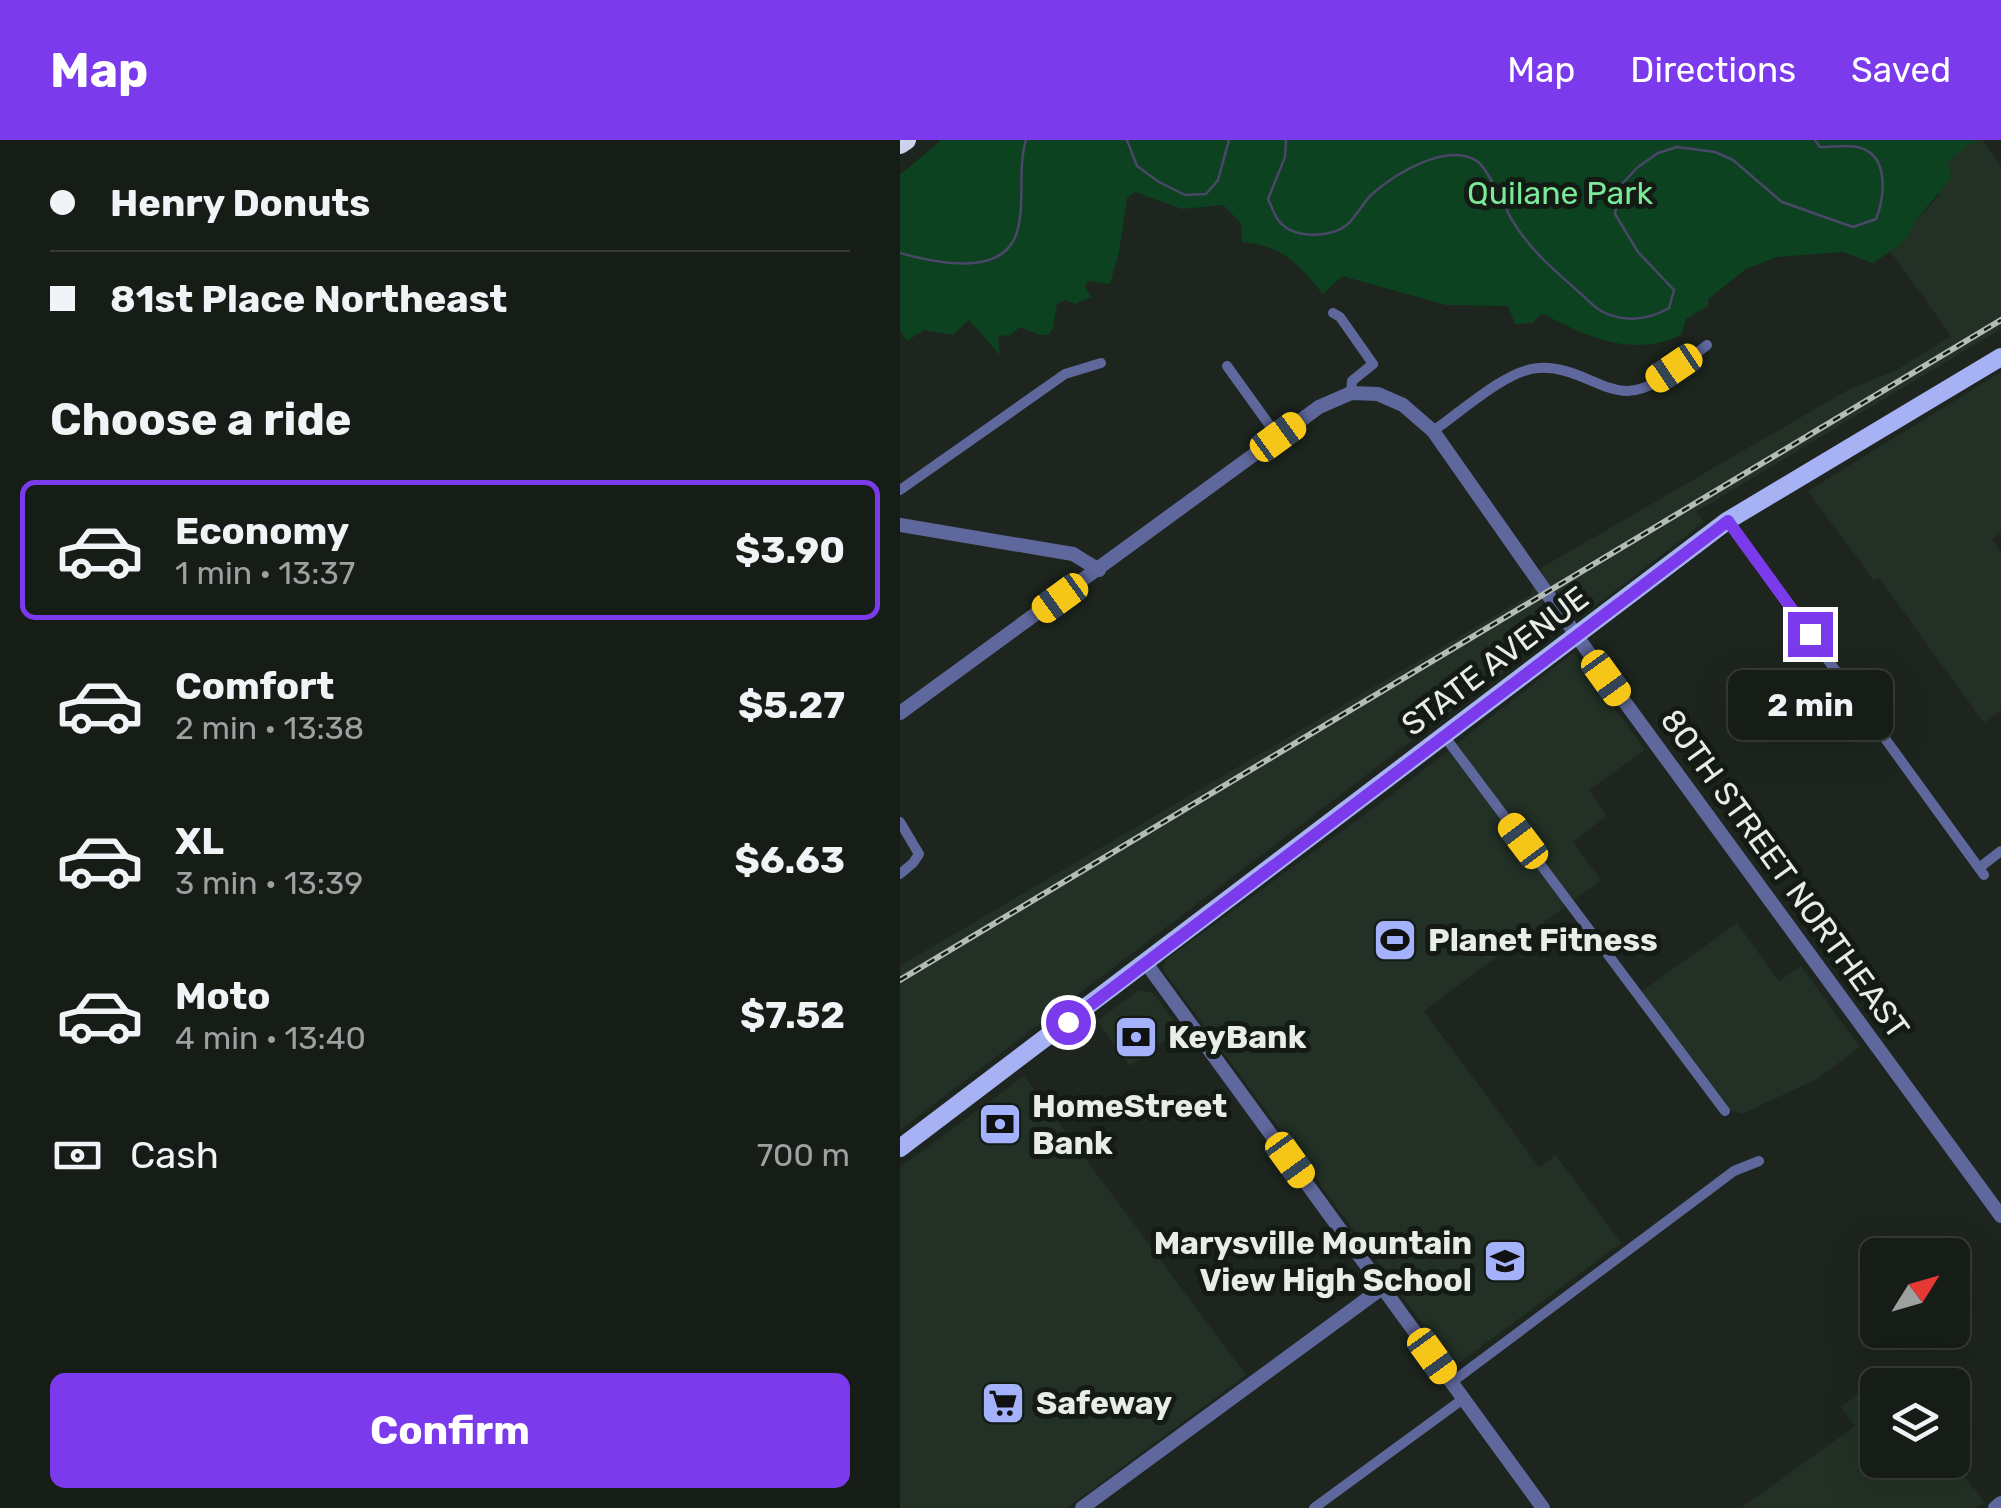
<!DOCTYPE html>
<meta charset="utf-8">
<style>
body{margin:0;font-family:Rubik,sans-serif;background:#1f251f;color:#f1f3f6;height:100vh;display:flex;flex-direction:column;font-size:38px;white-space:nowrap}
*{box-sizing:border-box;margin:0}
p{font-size:32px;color:#9ea1a1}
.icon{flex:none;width:55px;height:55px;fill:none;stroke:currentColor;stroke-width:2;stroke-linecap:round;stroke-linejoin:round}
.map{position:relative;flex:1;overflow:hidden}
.details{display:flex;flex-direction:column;background:#161c16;width:900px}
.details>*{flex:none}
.guide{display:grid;align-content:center;height:220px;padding:0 50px;background:#161c16}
.needle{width:65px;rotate:53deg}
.tools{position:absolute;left:960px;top:1098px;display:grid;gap:20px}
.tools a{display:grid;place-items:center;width:110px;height:110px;border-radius:15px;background:#161c16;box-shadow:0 10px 40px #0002,0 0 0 2px #353a35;font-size:50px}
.end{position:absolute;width:45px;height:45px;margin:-22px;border:12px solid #7c3aed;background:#fff;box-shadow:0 0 0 5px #fff}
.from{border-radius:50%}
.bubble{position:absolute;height:70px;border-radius:15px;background:#161c16;box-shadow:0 10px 40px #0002,0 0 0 2px #353a35;font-size:32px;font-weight:700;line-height:70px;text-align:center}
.car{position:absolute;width:30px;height:60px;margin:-30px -15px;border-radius:12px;box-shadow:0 0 8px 2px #0007;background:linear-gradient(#f5c518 24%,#345 0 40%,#f5c518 0 76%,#345 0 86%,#f5c518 0)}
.guide b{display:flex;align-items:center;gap:35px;height:95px;font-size:38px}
.guide b+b{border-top:2px solid #353a35}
.guide i{width:25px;height:25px;background:#f1f3f6}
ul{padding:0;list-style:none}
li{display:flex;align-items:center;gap:30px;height:140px;margin:0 20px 15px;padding:0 30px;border:5px solid transparent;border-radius:15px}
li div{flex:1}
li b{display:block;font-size:38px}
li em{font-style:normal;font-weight:700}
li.selected{border-color:#7c3aed}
li>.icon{width:90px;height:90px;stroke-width:1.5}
h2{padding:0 50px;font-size:45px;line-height:120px}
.pay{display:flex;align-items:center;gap:25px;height:110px;padding:0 50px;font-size:38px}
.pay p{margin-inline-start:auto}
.button{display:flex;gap:20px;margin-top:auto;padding:20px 50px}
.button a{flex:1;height:115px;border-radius:15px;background:#7c3aed;color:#fff;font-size:40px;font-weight:700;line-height:115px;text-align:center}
header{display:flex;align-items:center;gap:60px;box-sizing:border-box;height:140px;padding:0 50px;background:#7c3aed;color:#fff}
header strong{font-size:48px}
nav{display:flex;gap:55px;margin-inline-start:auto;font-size:35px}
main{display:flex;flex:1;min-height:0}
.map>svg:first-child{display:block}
</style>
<header>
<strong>Map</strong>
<nav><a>Map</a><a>Directions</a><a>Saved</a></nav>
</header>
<main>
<section class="details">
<div class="guide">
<b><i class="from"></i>Henry Donuts</b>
<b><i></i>81st Place Northeast</b>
</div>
<h2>Choose a ride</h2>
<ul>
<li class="selected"><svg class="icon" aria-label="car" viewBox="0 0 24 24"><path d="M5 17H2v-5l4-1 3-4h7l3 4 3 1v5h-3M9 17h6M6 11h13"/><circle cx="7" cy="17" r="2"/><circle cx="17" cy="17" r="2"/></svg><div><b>Economy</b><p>1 min · 13:37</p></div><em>$3.90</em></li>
<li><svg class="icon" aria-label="car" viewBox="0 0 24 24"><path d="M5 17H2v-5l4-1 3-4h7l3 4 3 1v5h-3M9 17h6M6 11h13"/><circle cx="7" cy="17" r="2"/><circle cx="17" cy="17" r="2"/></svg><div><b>Comfort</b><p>2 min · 13:38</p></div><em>$5.27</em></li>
<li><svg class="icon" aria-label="car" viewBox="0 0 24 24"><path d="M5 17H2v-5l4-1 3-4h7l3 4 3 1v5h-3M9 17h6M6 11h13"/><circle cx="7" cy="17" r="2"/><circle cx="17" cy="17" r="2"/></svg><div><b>XL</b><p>3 min · 13:39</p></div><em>$6.63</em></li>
<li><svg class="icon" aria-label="car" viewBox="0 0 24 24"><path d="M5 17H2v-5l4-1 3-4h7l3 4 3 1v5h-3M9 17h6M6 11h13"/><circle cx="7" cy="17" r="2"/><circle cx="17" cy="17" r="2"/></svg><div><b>Moto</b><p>4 min · 13:40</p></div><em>$7.52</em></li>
</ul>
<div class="pay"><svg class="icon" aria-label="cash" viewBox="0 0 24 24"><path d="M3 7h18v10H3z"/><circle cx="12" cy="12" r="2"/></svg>Cash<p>700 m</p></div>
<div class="button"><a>Confirm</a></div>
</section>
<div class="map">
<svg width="1101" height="1368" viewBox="0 0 1101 1368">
<rect width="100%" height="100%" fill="#1d251e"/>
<g fill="#223025">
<path d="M1077 0H1083L1101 26V189L796 372 804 382 685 474H674L656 452 642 470 657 490 0 990V826L630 455 641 428 946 251 998 229 1051 196 990 111 1004 102 1017 79 1038 57 1047 20Z"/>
<path d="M1101 232V393L1092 399 1101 412V570L1084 583 979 438 974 441 908 351Z"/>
<path d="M674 512 745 610 689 650 707 676 673 702 701 740 524 871 639 1027 656 1015 721 1103 554 1227 263 830 265 820 490 656Z"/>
<path d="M837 783 879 841 901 826 960 907 917 939 842 974 828 969 739 853Z"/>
<path d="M239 850 253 853 280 889 230 926 197 881Z"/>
<path d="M124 936 346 1235 167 1368H0V1027Z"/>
<path d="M988 1231 998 1245H978V1320H1053L1084 1362 1076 1368H841L955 1286 941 1267Z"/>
</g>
<path fill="#0c4220" d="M41 0H1077L1048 20 1051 38 1017 79 1004 102 973 123 943 112 877 117 846 129 808 159V166L786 179 781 195C732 218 686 197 642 173L632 183 615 184 608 166 546 165 442 136 423 154C398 123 383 106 342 102L341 83 323 65 282 69 235 52 227 58 219 112 210 144 188 141 185 147 191 157 175 164 166 160 157 164 153 189 148 195H140L120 187 109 196 98 195 100 215 69 180 53 195 24 190 7 201 0 190V35Z"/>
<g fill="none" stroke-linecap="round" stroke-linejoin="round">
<g stroke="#4a4768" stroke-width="2.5">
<path d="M227 0 237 26 259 42 285 55 306 54 318 40 329 0"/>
<path d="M386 0 385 17 368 59C371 65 374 74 378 80 392 99 430 99 448 84 457 75 463 63 472 54 495 34 546 2 577 21 588 28 604 67 612 80 630 110 654 130 680 153 687 159 695 168 703 172 726 183 748 180 769 168L774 150 738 112 715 74 720 46 738 27 758 13 777 7 815 12 833 20 882 62 953 87 976 79C984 59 990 17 961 8 950 4 932 7 920 7L915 0"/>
<path d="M0 113C32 122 100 138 116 95 126 68 117 29 126 0"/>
</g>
<g stroke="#5f689c" stroke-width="10">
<path d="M433 173 440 177 473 224 452 241 451 253"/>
<path d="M327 226 378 297"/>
<path d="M533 291C560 273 606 230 638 228 673 225 701 251 727 251 755 251 786 221 807 205"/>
<path d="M0 350 165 234 201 223"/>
<path d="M827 381 1084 735"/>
<path d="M545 597 825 971"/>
<path d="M0 682 19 714 13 723 0 734"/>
<path d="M1079 728 1101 711"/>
<path d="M552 1242 834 1031 859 1021"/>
<path d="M414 1368 563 1259"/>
</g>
<g stroke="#5f689c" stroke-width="14">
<path d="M0 385 173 414 199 430"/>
<path d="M0 573 419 267 451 253 478 254 503 265 533 291 686 509 1101 1076"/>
<path d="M246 823 643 1368"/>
<path d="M182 1368 482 1148"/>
<path d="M1095 1368 1101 1363"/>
</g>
<path stroke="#a6b2f3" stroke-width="18" d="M0 1008 827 381 1101 217"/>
<path stroke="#cdd3ed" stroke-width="20" d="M0 4 6 0"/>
<g stroke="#b4bab5" stroke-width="6">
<path id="rail" d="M0 840 1101 180"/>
</g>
<use href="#rail" stroke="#141b15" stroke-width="2.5" stroke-dasharray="8" stroke-linecap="butt"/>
</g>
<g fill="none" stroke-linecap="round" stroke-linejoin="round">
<path stroke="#7c3aed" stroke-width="12" d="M168 882 828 381 910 494"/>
</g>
<defs>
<g id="stadium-square" transform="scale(2.25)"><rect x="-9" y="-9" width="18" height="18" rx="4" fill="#a4b2fc" stroke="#141b15"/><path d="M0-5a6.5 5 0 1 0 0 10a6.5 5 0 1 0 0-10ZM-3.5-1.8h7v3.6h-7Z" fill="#111"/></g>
<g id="bank-square" transform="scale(2.25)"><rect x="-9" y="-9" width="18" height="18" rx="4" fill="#a4b2fc" stroke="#141b15"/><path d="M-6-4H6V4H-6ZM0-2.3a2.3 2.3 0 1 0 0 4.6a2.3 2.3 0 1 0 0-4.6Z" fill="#111"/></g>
<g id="school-square" transform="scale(2.25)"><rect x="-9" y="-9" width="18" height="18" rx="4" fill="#a4b2fc" stroke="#141b15"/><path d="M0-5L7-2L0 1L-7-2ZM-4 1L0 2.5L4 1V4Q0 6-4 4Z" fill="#111"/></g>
<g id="supermarket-square" transform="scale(2.25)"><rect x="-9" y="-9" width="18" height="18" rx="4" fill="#a4b2fc" stroke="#141b15"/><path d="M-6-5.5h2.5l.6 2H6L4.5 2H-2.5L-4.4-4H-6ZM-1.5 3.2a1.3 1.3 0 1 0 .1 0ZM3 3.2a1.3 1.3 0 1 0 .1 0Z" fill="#111"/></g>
</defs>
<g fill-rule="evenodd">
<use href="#stadium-square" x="495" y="800"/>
<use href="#bank-square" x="236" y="897"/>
<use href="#bank-square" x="100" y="984"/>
<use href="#school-square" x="605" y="1121"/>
<use href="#supermarket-square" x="103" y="1263"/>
</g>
<g text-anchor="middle" stroke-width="10" stroke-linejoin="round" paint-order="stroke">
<g font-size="32" fill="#7ae999" stroke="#141b15">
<text x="660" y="64">Quilane Park</text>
</g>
<g font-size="32" fill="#e8ede9" stroke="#141b15">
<text transform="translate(595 521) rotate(-37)" y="11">STATE AVENUE</text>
<text transform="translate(885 734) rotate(54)" y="11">80TH STREET NORTHEAST</text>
</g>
<g font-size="32" font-weight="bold" fill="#e8ede9" stroke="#141b15" text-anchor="start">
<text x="528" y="811">Planet Fitness</text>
<text x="268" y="908">KeyBank</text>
<text x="132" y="977">HomeStreet<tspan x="132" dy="37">Bank</tspan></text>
<text x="572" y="1114" text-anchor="end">Marysville Mountain<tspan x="572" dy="37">View High School</tspan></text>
<text x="136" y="1274">Safeway</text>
</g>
</g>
</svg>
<div class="tools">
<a><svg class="needle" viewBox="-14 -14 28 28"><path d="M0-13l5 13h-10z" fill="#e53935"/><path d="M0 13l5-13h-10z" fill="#9ea1a1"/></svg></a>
<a><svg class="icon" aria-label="layers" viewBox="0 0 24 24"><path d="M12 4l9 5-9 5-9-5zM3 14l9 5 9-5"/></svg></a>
</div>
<i class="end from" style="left:168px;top:882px"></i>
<i class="end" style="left:910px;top:494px"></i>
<div class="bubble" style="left:828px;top:530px;width:165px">2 min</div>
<i class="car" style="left:774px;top:228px;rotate:236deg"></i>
<i class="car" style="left:378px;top:297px;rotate:54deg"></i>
<i class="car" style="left:160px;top:458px;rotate:234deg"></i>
<i class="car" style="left:706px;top:538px;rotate:144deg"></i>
<i class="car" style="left:623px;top:701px;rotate:323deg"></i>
<i class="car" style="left:390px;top:1020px;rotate:144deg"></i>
<i class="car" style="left:532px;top:1216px;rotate:144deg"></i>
</div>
</main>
